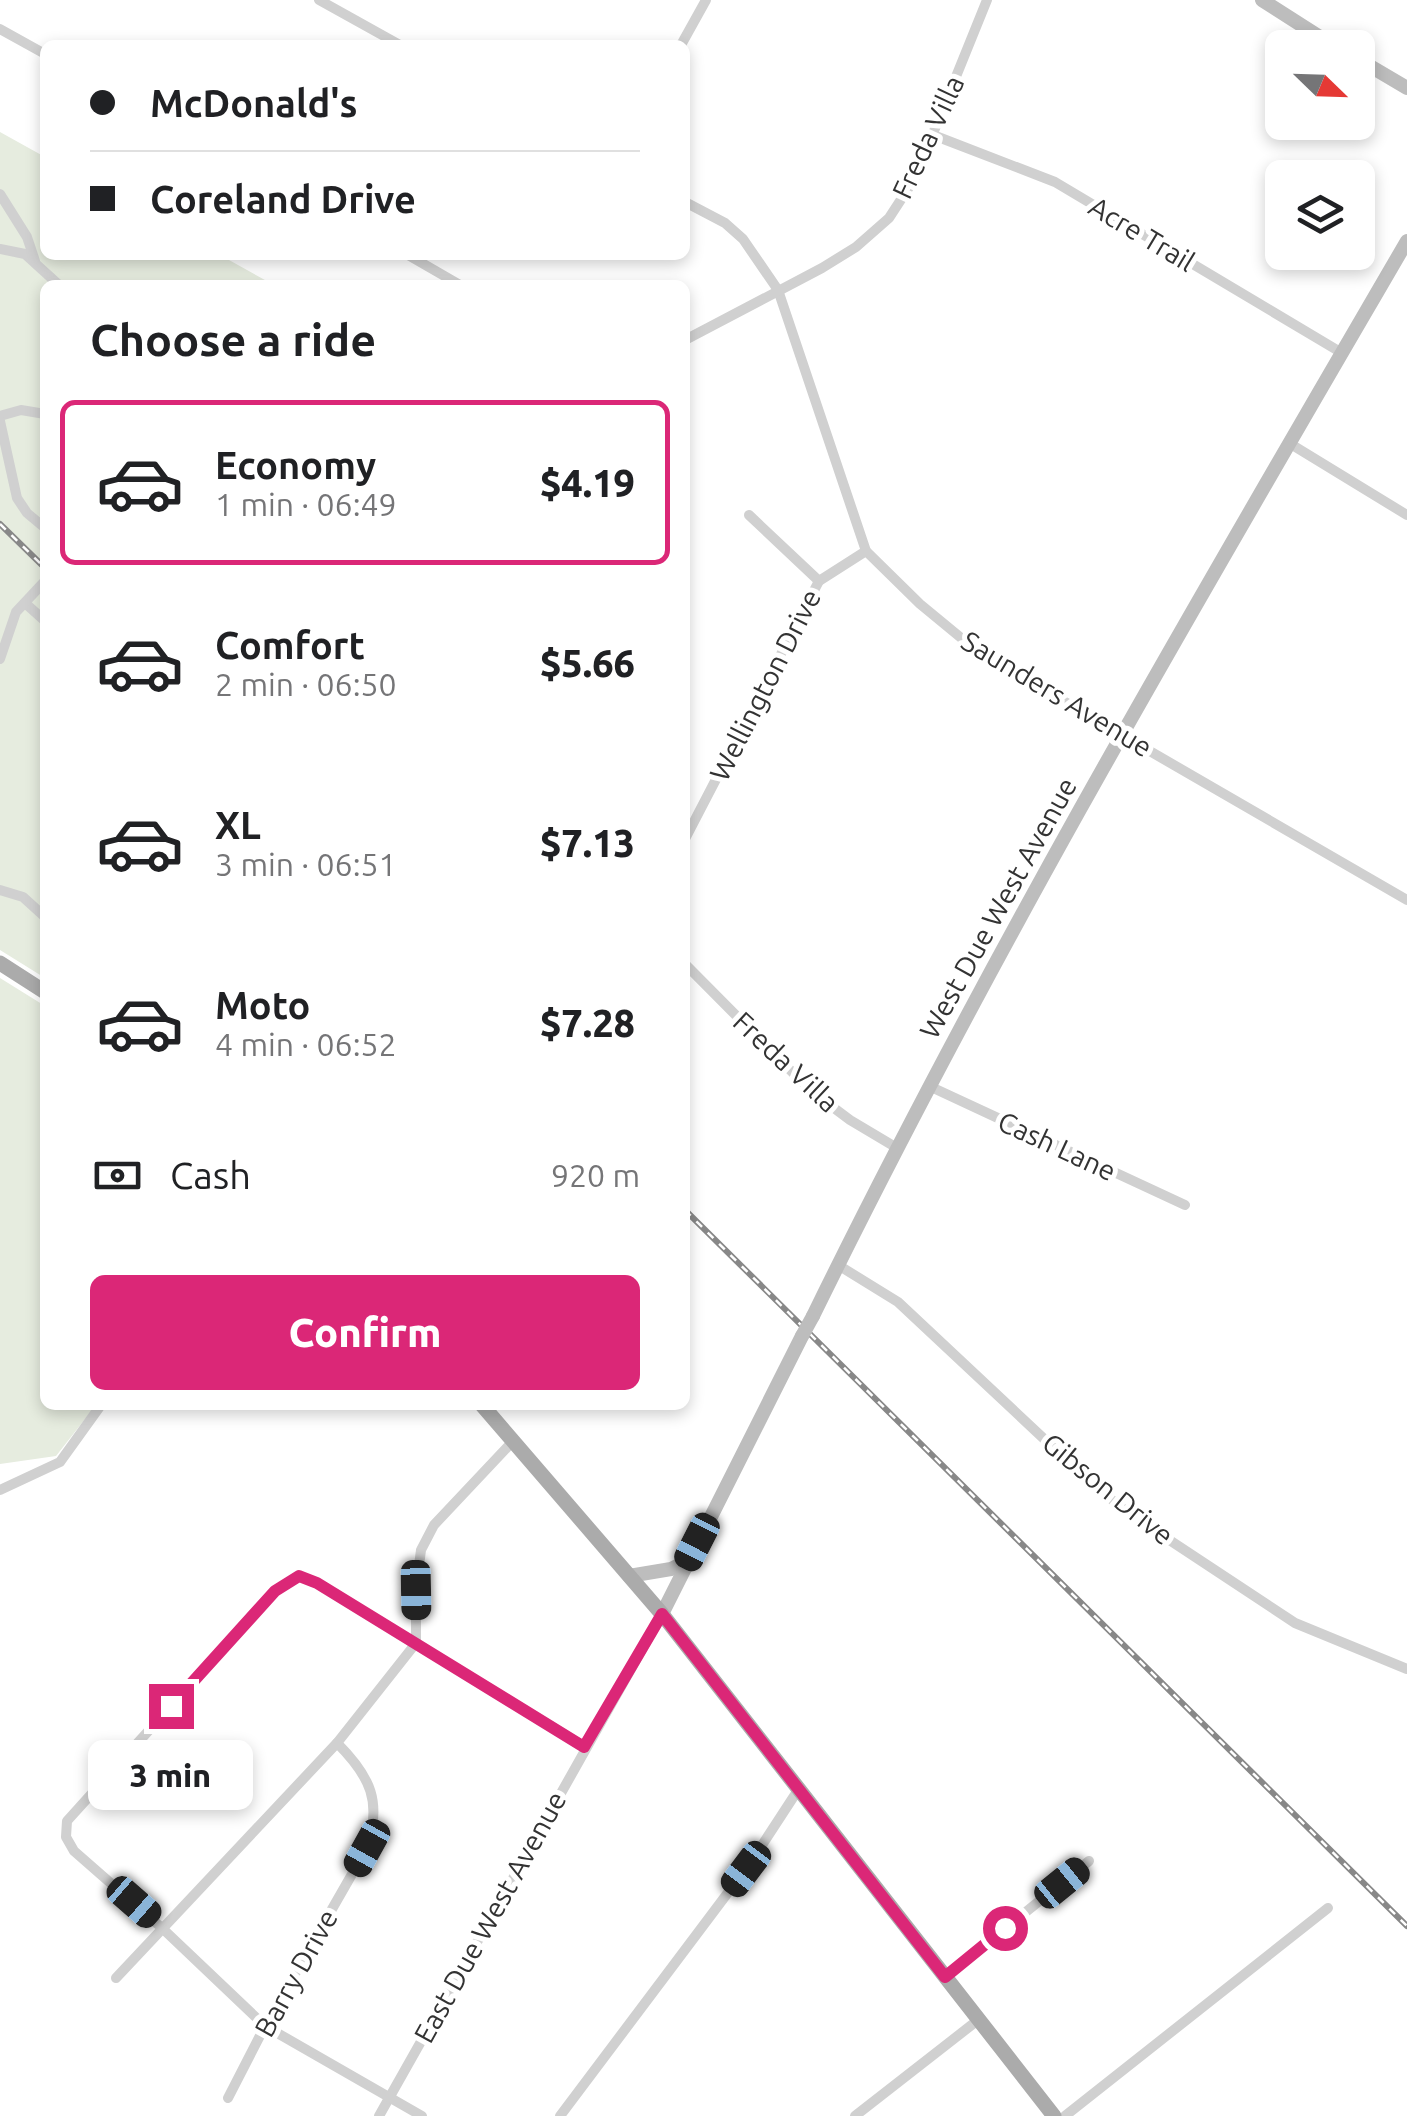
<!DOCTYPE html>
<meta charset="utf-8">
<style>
body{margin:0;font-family:Ubuntu,sans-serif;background:#f6f6f6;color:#202124;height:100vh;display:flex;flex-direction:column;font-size:38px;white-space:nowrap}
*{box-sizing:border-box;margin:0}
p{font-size:32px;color:#757577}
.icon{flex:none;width:55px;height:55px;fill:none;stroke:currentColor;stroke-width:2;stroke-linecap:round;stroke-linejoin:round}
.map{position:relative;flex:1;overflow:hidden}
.drawer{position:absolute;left:40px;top:280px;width:650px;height:1130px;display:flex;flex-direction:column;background:#fff;border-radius:15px;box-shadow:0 5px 15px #0003}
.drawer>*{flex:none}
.banner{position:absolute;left:40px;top:40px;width:650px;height:220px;border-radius:15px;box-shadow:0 5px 15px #0003;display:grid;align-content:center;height:220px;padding:0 50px;background:#fff}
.needle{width:65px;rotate:113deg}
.tools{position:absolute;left:1265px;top:30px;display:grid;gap:20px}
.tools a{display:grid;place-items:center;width:110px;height:110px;border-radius:15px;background:#fff;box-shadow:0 5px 15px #0003;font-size:50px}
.end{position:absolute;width:45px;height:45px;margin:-22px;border:12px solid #db2777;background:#fff;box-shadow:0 0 0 5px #fff}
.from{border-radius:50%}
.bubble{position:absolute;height:70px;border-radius:15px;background:#fff;box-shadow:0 5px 15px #0003;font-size:32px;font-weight:800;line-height:70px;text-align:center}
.car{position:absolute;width:30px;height:60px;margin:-30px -15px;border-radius:12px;box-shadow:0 0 8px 2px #0007;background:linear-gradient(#222 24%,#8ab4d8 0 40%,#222 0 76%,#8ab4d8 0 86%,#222 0)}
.banner b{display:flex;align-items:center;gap:35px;height:95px;font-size:38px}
.banner b+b{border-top:2px solid #e0e0e0}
.banner i{width:25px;height:25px;background:#202124}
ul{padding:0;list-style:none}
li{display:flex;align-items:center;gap:30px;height:165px;margin:0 20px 15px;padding:0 30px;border:5px solid transparent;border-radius:15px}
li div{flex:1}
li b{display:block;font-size:38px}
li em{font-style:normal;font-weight:800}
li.current{border-color:#db2777}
li>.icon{width:90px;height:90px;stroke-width:1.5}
h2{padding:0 50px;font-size:45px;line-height:120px}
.pay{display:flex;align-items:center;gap:25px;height:110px;padding:0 50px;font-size:38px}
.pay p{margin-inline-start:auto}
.action{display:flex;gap:20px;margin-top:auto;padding:20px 50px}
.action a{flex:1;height:115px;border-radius:15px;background:#db2777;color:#fff;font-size:40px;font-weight:800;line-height:115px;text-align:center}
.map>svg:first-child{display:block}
</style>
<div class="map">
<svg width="1407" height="2116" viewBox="0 0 1407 2116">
<rect width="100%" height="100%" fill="#fff"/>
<g fill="#e6ecdf">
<path d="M0 132 45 157V255H220L274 285H45V978L0 950Z"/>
<path d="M0 978 45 1006V1405H96L56 1456 0 1464Z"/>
</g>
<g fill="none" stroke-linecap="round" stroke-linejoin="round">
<g stroke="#d0d0d0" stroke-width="10">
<path d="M319 0 400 45"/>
<path d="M0 29 45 54"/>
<path d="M681 45 706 0"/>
<path d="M933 135 1055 182 1342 353"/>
<path d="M0 194 27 237 35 261"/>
<path d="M685 202 725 223 743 239 778 290 866 551 920 604 977 651 1407 900"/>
<path d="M0 249 25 254 59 285"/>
<path d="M408 255 460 285"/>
<path d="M685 340 822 268 856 247 889 218 915 178 987 0"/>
<path d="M0 416 21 410 45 414"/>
<path d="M0 421 17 498 27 513 45 528"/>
<path d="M1289 443 1407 515"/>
<path d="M749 515 819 581"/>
<path d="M25 603 45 621"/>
<path d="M0 659 16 612 45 581"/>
<path d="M685 839 819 581 866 551"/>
<path d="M0 890 23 897 45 917"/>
<path d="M685 964 810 1090 850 1120 897 1148"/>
<path d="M929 1086 1185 1205"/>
<path d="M838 1265 898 1302 1089 1481 1127 1512 1295 1623 1407 1669"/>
<path d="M0 1490 60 1462 101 1405"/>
<path d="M945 1977 1089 1861"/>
<path d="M116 1978 337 1743 416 1643V1589L421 1550 434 1525 514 1440"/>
<path d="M228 2098 265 2026 367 1848C382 1802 371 1777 337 1743"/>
<path d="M379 2116 662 1614"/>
<path d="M422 2116 265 2026 163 1929 74 1851 66 1837 67 1821 275 1591 299 1576 317 1583 585 1747"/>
<path d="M560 2116 751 1862 798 1790"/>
<path d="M855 2116 978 2020"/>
<path d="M1065 2116 1328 1908"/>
</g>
<g stroke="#bdbdbd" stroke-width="14">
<path d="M1262 0 1337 48"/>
<path d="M1358 59 1407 88"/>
<path d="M813 1316C993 948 1201 595 1407 241"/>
<path d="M629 1576 671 1569 687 1561"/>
<path d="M662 1614 802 1336"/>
</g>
<g stroke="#ababab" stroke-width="15">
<path d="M0 963 45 992"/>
<path d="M482 1405 662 1614 1054 2116"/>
</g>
<g stroke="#888" stroke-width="6">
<g id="rail">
<path d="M0 524 45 568"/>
<path d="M685 1210 1407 1926"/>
</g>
</g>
<use href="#rail" stroke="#fff" stroke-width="2.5" stroke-dasharray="8" stroke-linecap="butt"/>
<path stroke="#bdbdbd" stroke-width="14" d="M802 1336 813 1316"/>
</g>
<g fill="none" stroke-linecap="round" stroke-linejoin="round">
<path stroke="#db2777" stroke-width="12" d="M171 1706 275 1591 299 1576 317 1583 584 1747 662 1614 945 1977 1005 1928"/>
</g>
<g text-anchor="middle" stroke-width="10" stroke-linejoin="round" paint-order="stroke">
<g font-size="28" fill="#333" stroke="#fff">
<text transform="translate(928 137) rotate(-65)" y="10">Freda Villa</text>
<text transform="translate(1142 234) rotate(31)" y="10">Acre Trail</text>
<text transform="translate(765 685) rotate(-63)" y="10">Wellington Drive</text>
<text transform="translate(1057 694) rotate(31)" y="10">Saunders Avenue</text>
<text transform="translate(998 908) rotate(-61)" y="10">West Due West Avenue</text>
<text transform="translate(786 1062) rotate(43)" y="10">Freda Villa</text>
<text transform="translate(1057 1146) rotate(25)" y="10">Cash Lane</text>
<text transform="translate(1108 1489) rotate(39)" y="10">Gibson Drive</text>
<text transform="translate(490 1917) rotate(-61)" y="10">East Due West Avenue</text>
<text transform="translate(296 1973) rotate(-61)" y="10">Barry Drive</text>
</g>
</g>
</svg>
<div class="tools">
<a><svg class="needle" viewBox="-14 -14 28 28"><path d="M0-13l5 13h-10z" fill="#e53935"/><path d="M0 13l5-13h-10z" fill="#757577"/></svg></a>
<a><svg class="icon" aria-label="layers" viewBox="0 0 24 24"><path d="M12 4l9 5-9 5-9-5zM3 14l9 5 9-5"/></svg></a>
</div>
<i class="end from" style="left:1005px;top:1928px"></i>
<i class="end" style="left:171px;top:1706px"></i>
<div class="bubble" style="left:88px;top:1740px;width:165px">3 min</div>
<i class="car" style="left:697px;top:1542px;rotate:207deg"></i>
<i class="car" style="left:416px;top:1590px;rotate:179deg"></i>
<i class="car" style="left:367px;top:1848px;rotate:209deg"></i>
<i class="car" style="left:746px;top:1869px;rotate:217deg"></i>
<i class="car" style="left:1062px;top:1883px;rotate:51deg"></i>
<i class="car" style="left:134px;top:1902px;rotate:131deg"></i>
<div class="banner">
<b><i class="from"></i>McDonald's</b>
<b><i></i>Coreland Drive</b>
</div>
<section class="drawer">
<h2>Choose a ride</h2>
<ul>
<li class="current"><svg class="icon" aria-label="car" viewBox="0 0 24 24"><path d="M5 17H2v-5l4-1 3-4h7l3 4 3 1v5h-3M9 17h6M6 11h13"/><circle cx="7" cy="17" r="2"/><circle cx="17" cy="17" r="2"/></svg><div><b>Economy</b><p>1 min · 06:49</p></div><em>$4.19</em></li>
<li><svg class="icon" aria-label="car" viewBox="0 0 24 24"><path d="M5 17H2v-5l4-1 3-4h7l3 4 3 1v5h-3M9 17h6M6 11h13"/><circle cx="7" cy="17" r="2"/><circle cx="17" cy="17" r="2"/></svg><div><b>Comfort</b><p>2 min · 06:50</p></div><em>$5.66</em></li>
<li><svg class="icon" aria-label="car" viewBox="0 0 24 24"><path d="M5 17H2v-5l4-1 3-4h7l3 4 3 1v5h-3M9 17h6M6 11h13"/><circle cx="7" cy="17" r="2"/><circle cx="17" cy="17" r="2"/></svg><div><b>XL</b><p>3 min · 06:51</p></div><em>$7.13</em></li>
<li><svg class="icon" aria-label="car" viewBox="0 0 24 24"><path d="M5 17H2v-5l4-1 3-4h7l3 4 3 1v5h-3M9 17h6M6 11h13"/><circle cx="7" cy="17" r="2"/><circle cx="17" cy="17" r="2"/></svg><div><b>Moto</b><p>4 min · 06:52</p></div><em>$7.28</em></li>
</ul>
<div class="pay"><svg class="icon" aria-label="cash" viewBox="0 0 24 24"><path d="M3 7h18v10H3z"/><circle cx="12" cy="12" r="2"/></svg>Cash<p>920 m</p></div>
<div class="action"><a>Confirm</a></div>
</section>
</div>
